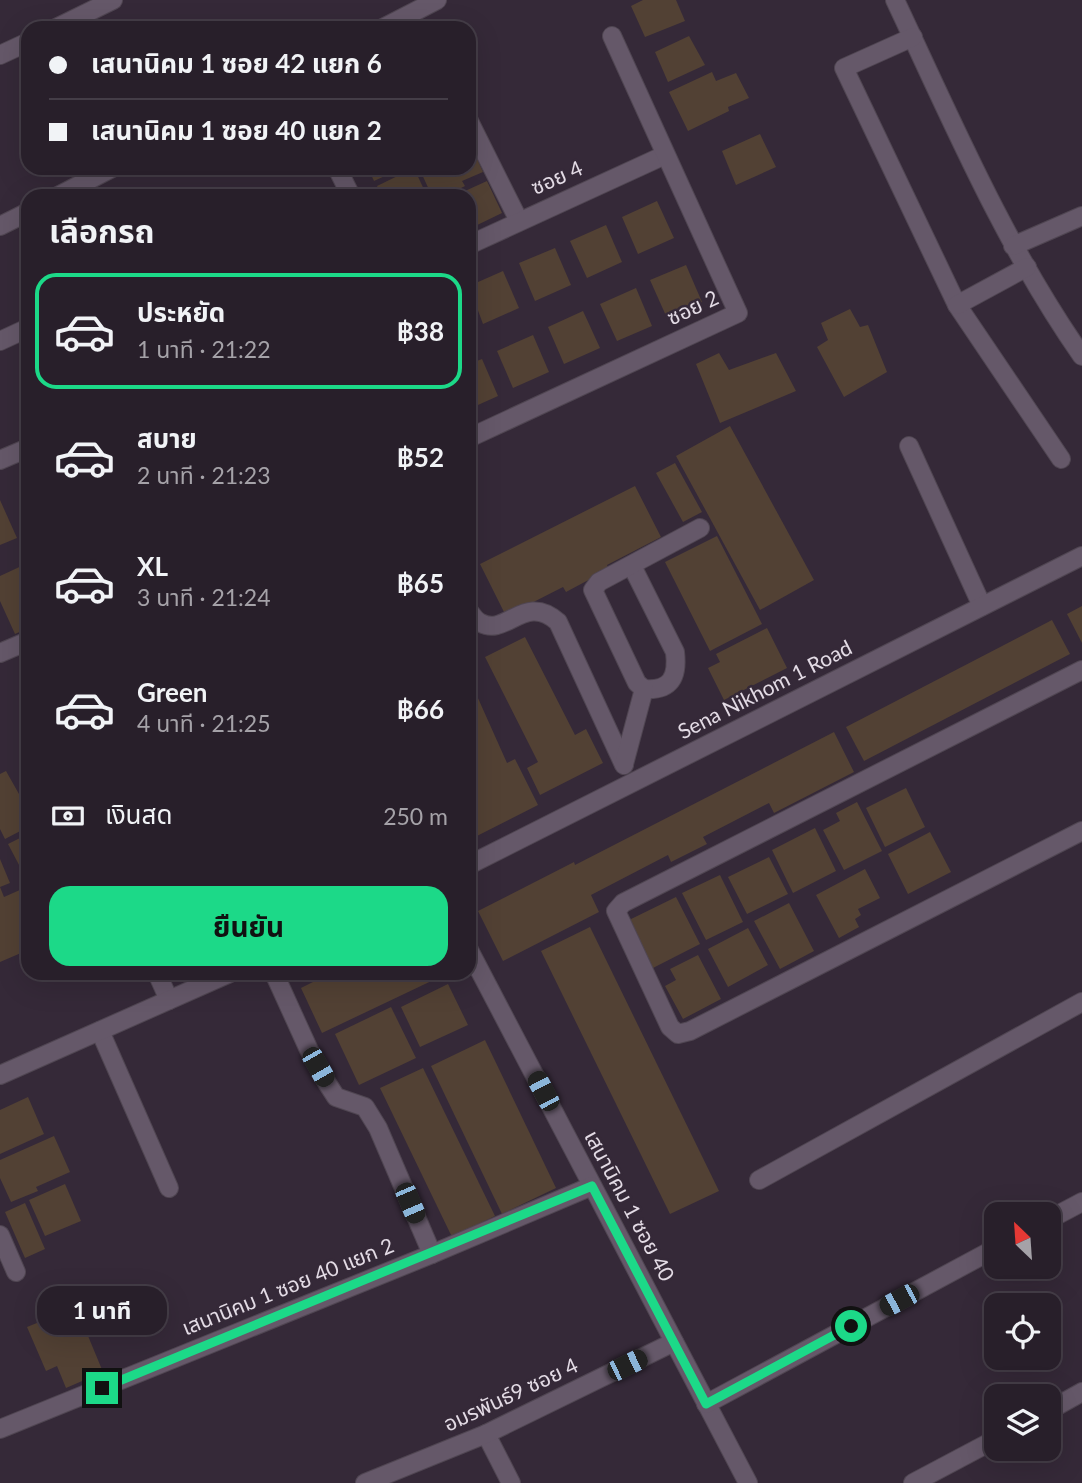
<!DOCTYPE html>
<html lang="th">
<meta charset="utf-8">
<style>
body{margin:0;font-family:Lato,"Noto Sans Thai",sans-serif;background:#342c36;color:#f1f3f6;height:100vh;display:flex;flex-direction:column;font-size:26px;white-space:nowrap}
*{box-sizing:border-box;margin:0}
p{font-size:23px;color:#a5a2a8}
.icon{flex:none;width:38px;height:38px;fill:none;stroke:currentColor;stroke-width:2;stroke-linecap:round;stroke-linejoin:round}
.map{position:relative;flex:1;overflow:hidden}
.details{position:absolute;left:21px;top:189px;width:455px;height:791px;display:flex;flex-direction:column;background:#281f2a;border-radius:21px;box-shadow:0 7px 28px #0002,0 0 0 2px #443d47}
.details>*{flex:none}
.guide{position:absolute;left:21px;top:21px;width:455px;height:154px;border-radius:21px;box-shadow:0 7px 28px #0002,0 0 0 2px #443d47;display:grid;align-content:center;height:154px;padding:0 28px;background:#281f2a}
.needle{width:46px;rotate:335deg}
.controls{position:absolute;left:984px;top:1202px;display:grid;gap:14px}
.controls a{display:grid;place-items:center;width:77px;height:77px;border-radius:14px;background:#281f2a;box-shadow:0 7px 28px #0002,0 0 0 2px #443d47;font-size:35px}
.end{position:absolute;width:32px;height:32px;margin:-16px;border:9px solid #1cd988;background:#111;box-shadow:0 0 0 4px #111}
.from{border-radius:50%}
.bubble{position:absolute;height:49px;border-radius:21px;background:#281f2a;box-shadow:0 7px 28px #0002,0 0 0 2px #443d47;font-size:23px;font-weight:700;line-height:49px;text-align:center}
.car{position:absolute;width:21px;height:42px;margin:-21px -10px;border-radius:9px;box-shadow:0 0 5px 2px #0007;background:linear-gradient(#222 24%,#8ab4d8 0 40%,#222 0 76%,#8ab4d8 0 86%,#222 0)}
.guide b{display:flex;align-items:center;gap:24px;height:66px;font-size:26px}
.guide b+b{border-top:2px solid #443d47}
.guide i{width:18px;height:18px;background:#f1f3f6}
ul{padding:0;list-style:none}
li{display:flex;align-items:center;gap:21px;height:116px;margin:0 14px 10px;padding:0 14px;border:4px solid transparent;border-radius:21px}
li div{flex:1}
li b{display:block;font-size:26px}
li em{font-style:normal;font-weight:700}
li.on{border-color:#1cd988}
li>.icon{width:63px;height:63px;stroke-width:1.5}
h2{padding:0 28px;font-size:32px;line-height:84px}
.pay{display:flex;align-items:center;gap:18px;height:77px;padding:0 28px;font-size:26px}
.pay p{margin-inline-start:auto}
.button{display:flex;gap:14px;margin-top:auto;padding:14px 28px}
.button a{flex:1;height:80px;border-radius:21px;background:#1cd988;color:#111;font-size:28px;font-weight:700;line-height:80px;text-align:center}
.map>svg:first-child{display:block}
</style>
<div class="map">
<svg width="1082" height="1483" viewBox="0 0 1082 1483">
<rect width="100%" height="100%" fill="#352938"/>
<g fill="#524134">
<path d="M643 0H676L685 21 645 37 631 6Z"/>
<path d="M689 36 705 65 668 82 655 52Z"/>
<path d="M712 72 716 81 736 73 749 98 728 107 729 111 688 131 669 92Z"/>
<path d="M760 134 776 167 736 185 722 151Z"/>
<path d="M469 141 483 172 462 181 465 186 445 196H432L419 168H469Z"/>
<path d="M368 168H402L374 181Z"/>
<path d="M414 168 427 196H382L377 186Z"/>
<path d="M487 181 502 213 469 229V196H454Z"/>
<path d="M657 201 674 238 638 254 622 217Z"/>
<path d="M606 225 622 262 587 278 570 241Z"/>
<path d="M555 248 571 285 535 301 519 263Z"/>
<path d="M686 265 702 302 667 318 650 280Z"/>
<path d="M503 271 519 308 483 324 469 286Z"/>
<path d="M636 288 652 326 617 341 600 304Z"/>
<path d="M850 309 860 327 868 325 887 372 844 397 817 347 828 340 821 323Z"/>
<path d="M583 311 600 348 564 364 548 327Z"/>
<path d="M533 335 549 372 513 388 497 351Z"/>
<path d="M719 353 729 370 776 353 796 391 720 423 696 364Z"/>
<path d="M482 359 498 396 469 409V364Z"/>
<path d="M730 426 814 580 760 610 676 456Z"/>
<path d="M675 463 702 512 683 522 656 473Z"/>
<path d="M635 486 661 537 607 565 609 569 566 592 563 587 506 616 480 564Z"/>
<path d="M28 489V513L19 493Z"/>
<path d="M0 500 17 538 0 545Z"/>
<path d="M717 536 762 624 710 651 665 562Z"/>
<path d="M28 563V628L15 634 0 601V576Z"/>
<path d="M1082 606V643L1067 614Z"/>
<path d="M1052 620 1070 654 864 761 846 727Z"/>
<path d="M767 628 787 668 724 700 708 668 720 662 716 654Z"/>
<path d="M525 637 575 735 586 729 603 763 540 795 527 768 538 762 485 657Z"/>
<path d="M469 678 507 763 515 759 538 805 469 840Z"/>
<path d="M834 732 854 772 774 813 769 803 703 837 707 844 671 862 668 855 591 895 599 912 503 961 478 911 574 862 575 865Z"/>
<path d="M6 771 19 794 28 790V827L5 839 0 829V774Z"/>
<path d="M906 788 925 827 885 847 866 808Z"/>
<path d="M857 802 882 851 844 870 823 830 840 821 836 813Z"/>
<path d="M815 828 836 871 793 893 772 850Z"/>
<path d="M930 832 951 872 908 894 888 854Z"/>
<path d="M28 834V882L8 844Z"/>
<path d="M769 857 788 894 747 914 728 877Z"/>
<path d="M0 859 10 883 0 887Z"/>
<path d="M865 869 880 898 858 909 861 915 855 919 859 927 839 938 816 895Z"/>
<path d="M720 875 743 922 706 940 682 893Z"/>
<path d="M0 887 4 897 22 889 28 903V950L0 962Z"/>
<path d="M676 897 700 944 651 969 627 921Z"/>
<path d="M789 903 814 951 780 969 754 921Z"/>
<path d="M590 927 719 1191 670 1214 541 951Z"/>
<path d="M748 928 768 965 728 987 708 949Z"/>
<path d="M698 955 721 999 683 1019 665 986 676 980 670 969Z"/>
<path d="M331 973H443L444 975 322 1033 301 988Z"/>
<path d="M448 984 468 1025 420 1047 401 1007Z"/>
<path d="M391 1007 416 1058 359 1085 335 1034Z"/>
<path d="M485 1040 556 1188 502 1214 431 1066Z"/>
<path d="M423 1068 495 1216 452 1237 380 1088Z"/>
<path d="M28 1097 44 1134 0 1154V1110Z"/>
<path d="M54 1136 70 1172 36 1187 38 1191 11 1202 0 1178V1160Z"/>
<path d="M65 1184 81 1221 45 1236 29 1200Z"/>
<path d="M25 1203 45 1249 25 1258 5 1212Z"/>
<path d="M76 1307 103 1372 66 1388 57 1366 46 1371 27 1327Z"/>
</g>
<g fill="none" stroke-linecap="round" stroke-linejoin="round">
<g stroke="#504652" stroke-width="20">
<g id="minor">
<path d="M895 0C952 121 1005 246 1082 356"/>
<path d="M56 28 113 0"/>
<path d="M383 28 437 0"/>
<path d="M913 37 844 68 957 305 1061 459"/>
<path d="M0 55 28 42"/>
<path d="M469 121 519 221"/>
<path d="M337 168 351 196"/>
<path d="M58 196 112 168"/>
<path d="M0 226 28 212"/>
<path d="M469 245 665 155"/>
<path d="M1013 246 1082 216"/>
<path d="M957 305 1027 267"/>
<path d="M0 341 28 328"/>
<path d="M469 438 738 313 612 36"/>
<path d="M909 446 982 606"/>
<path d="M0 460 28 448"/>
<path d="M632 566 675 652C678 677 671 691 644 689"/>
<path d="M469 611C472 615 476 621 481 623 506 637 525 592 558 622L624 765"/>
<path d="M0 653 28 641"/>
<path d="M1082 670 623 903 616 911 670 1027 678 1034 690 1031 1082 831"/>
<path d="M624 764 644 689 637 683 593 590 599 582 700 528"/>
<path d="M469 865 1082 556"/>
<path d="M469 950 748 1483"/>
<path d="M157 973 169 1000"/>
<path d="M274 973 309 1050 327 1083 336 1097 365 1107 378 1128 432 1254"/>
<path d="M100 1031 169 1188"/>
<path d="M0 1075 230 973"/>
<path d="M759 1180 1082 1002"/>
<path d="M1048 1220 1082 1202"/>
<path d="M0 1235 16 1272"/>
<path d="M706 1404 996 1248"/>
<path d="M1048 1411 1082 1392"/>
<path d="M0 1429 432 1254 592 1186"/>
<path d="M486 1434 511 1483"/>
<path d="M365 1483 486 1434 674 1342"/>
<path d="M913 1483 996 1439"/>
</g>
</g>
<use href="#minor" stroke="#655869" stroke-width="18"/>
</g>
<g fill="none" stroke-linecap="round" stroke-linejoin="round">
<path stroke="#1cd988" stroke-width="9" d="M102 1388 592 1186 706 1404 851 1326"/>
</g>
<g text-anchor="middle" stroke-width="5" stroke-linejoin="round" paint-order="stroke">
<g font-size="21" fill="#e3dbe5" stroke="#352938">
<text transform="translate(557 178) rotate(-24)" y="7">ซอย 4</text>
<text transform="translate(693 308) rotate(-25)" y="7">ซอย 2</text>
<text transform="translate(765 690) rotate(-27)" y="7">Sena Nikhom 1 Road</text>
<text transform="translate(629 1206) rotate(62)" y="7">เสนานิคม 1 ซอย 40</text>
<text transform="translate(288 1287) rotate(-22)" y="7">เสนานิคม 1 ซอย 40 แยก 2</text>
<text transform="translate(511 1395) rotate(-25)" y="7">อมรพันธ์9 ซอย 4</text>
</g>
</g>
</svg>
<div class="controls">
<a><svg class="needle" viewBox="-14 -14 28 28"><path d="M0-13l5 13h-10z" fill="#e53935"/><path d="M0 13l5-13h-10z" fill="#a5a2a8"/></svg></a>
<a><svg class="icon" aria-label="locate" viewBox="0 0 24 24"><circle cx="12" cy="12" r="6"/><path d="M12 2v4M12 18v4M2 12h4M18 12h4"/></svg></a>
<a><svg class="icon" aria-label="layers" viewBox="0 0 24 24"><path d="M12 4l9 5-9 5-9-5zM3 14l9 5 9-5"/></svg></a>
</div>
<i class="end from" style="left:851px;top:1326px"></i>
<i class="end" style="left:102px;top:1388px"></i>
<div class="bubble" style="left:37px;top:1286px;width:130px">1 นาที</div>
<i class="car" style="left:318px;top:1067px;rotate:150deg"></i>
<i class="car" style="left:543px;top:1091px;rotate:332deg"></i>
<i class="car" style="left:410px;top:1203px;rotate:157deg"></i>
<i class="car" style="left:899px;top:1300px;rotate:242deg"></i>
<i class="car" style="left:627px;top:1365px;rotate:64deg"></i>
<div class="guide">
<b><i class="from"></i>เสนานิคม 1 ซอย 42 แยก 6</b>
<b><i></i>เสนานิคม 1 ซอย 40 แยก 2</b>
</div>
<section class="details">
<h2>เลือกรถ</h2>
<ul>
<li class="on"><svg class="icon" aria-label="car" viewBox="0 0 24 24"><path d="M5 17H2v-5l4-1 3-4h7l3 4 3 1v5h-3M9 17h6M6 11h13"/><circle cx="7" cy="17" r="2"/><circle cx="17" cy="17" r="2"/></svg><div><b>ประหยัด</b><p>1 นาที · 21:22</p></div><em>฿38</em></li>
<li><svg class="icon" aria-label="car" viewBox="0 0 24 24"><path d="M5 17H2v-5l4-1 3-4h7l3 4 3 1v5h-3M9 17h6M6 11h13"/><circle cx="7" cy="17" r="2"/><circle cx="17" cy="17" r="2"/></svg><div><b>สบาย</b><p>2 นาที · 21:23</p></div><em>฿52</em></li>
<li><svg class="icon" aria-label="car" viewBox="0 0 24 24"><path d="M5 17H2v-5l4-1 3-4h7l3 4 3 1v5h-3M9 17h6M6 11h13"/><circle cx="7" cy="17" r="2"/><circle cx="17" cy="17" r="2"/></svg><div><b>XL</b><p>3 นาที · 21:24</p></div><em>฿65</em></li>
<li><svg class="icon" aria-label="car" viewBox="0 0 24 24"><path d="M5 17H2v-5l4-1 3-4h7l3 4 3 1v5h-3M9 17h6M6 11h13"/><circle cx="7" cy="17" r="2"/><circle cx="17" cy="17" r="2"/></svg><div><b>Green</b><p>4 นาที · 21:25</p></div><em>฿66</em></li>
</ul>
<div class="pay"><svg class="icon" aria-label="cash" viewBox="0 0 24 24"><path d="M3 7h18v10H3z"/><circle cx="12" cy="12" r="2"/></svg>เงินสด<p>250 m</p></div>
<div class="button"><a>ยืนยัน</a></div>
</section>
</div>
